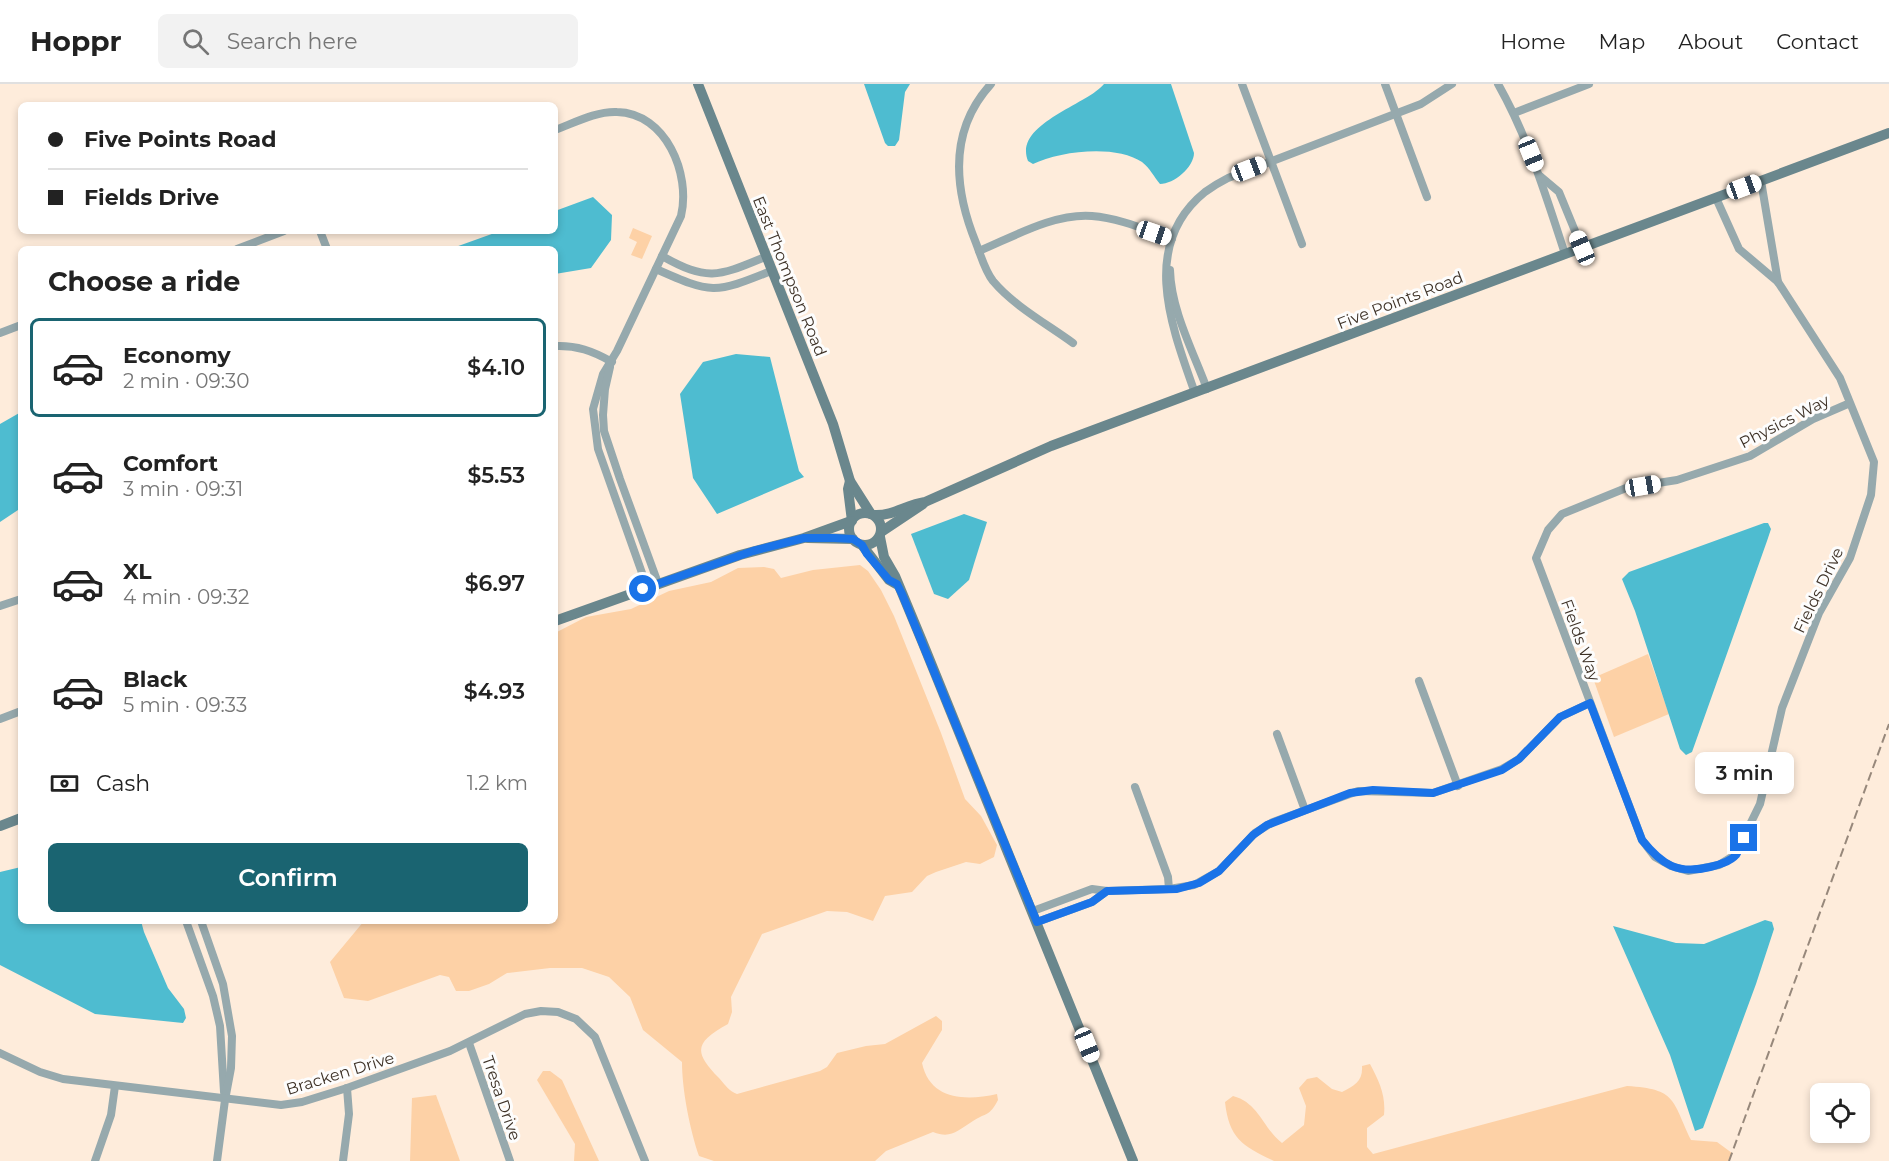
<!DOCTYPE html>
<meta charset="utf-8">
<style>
body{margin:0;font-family:Montserrat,sans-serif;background:#f2f2f2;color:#222;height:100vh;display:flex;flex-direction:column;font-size:22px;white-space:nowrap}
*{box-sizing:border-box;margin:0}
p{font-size:20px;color:#767676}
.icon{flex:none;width:33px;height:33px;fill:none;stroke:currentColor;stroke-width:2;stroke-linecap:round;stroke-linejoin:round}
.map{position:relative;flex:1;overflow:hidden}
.panel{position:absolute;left:18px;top:162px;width:540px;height:678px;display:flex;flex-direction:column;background:#fff;border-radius:9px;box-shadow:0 3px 9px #0003}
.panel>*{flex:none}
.top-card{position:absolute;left:18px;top:18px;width:540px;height:132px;border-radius:9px;box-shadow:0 3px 9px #0003;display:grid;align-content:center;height:132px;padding:0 30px;background:#fff}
.buttons{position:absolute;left:1810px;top:999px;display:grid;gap:12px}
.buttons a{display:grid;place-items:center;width:60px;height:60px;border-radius:9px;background:#fff;box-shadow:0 3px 9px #0003;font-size:30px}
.end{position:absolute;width:27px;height:27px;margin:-14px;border:8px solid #1a73e8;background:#fff;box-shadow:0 0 0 3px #fff}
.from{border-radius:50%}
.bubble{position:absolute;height:42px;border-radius:9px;background:#fff;box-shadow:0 3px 9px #0003;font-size:20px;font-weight:600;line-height:42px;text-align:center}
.car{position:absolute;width:18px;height:36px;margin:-18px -9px;border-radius:8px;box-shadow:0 0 4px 2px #0007;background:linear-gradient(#fff 24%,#345 0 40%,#fff 0 76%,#345 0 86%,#fff 0)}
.top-card b{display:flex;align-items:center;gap:21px;height:57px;font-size:22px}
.top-card b+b{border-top:2px solid #e0e0e0}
.top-card i{width:15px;height:15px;background:#222}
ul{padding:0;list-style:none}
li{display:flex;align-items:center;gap:18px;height:99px;margin:0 12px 9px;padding:0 18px;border:3px solid transparent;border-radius:9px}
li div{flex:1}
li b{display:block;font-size:22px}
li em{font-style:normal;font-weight:600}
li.selected{border-color:#1a6471}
li>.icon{width:54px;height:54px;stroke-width:1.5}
h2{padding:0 30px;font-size:27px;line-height:72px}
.pay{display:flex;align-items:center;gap:15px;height:66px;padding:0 30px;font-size:22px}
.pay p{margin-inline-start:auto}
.cta{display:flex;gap:12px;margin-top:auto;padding:12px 30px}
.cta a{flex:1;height:69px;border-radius:9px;background:#1a6471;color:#fff;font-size:24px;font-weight:600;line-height:69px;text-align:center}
header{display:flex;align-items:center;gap:36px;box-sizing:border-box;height:84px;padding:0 30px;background:#fff;border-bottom:2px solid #e0e0e0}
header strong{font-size:28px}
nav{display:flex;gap:33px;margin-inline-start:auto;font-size:21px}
.search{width:420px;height:54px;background:#f2f2f2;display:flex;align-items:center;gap:15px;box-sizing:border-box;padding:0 21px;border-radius:9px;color:#767676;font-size:22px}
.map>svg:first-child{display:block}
</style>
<header>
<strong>Hoppr</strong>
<div class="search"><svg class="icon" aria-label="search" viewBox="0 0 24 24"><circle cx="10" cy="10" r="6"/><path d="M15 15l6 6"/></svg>Search here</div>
<nav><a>Home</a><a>Map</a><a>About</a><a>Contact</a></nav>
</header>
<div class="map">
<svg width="1889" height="1077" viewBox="0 0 1889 1077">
<rect width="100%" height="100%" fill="#feecdb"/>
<g fill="#fdd1a6">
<path d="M633 144 652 152 642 175 631 171 637 158 629 154Z"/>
<path d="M860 481 868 487 881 506 894 532 941 649 965 715 981 732 997 761 994 773 980 780 966 778 936 788 927 792 912 808 885 812 873 837 847 828 827 827 762 850 731 913 732 928 728 940C696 958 692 967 719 994 725 1001 729 1007 737 1010L820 987 827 983 837 969 866 962 885 960 936 932 942 937V946L922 979C930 1016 965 1017 997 1010L998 1016C989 1033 987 1028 973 1037 957 1047 951 1055 933 1048L886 1067 875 1077H714L699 1072C690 1046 682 1006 682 978L643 946 630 913 609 893 582 884H550L507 889 489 900 469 907H456L449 893 440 891 368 917 344 914 330 878 364 837H555V549L586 533 631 525 669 507 711 498 738 484 764 483 774 485 781 494 813 486Z"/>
<path d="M1648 570 1669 630 1614 653 1593 594Z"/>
<path d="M1370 980C1379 997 1386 1011 1384 1031L1367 1044V1063L1373 1070 1627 1002C1677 1005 1672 1016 1691 1056L1717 1058 1732 1069 1729 1077H1274C1243 1062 1229 1055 1225 1018L1233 1012C1259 1019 1262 1043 1282 1059L1304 1041 1306 1022 1299 1004 1307 995 1317 993 1332 1005 1342 1008C1355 1001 1363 997 1362 982Z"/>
<path d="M543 987H550L562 996 599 1077H574L575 1060 537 996Z"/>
<path d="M436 1011 460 1077H410L412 1014Z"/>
</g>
<g fill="#4ebcd0">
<path d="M864 0H910L905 8 899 56 895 62H888L885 59Z"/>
<path d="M1104 0H1171L1194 69C1194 83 1174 100 1160 100 1154 93 1150 84 1142 78 1116 60 1059 67 1033 80L1028 77C1013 40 1087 21 1104 0Z"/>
<path d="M593 113 612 131 611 156 591 184 555 190V165H450L500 147H555V127Z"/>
<path d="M736 270 770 273 799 387 804 393 717 430 693 394 680 310 703 278Z"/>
<path d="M21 328V424L0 438V340Z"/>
<path d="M964 430 987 438 969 496 948 515 934 510 911 450Z"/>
<path d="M1764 439H1768L1771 445 1767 457 1692 668 1686 671 1680 665 1635 527 1622 495 1629 488Z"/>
<path d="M21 783V837H141L144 848 168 904 184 925 186 934 183 939 95 930 0 881V788Z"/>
<path d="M1765 836 1772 838 1774 845 1756 900 1703 1044 1695 1047 1670 971 1613 842 1676 859 1704 860Z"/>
</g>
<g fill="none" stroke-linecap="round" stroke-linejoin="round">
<g stroke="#96a9ad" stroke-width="8">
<path d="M991 0C948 47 954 105 976 159 981 172 985 187 993 197 1014 222 1047 240 1073 259"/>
<path d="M1242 0 1302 160"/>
<path d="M1385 0 1427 113"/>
<path d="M1498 0C1528 53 1546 112 1565 170"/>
<path d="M1514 29 1589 0"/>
<path d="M555 46C574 39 596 27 617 28 666 29 691 90 681 132L617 267 603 290 593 325 598 365 647 503"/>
<path d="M1540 92 1559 108 1582 164"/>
<path d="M1761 97 1778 198"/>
<path d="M1716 114 1739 165 1778 198 1840 294 1874 378 1871 411 1850 474 1819 529 1782 624 1760 720 1735 771 1719 781 1688 787 1671 782 1655 773 1642 756 1536 474 1548 446 1562 430 1626 404 1677 396 1750 372 1813 335 1850 319"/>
<path d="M320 147 327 165"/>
<path d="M237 165 284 147"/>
<path d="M979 167C1013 153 1054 129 1092 132 1119 134 1146 146 1172 155"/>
<path d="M662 172C708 198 719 192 765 173"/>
<path d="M656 185C712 210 714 210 771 187"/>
<path d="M1170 186C1171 226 1193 267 1207 305"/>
<path d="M0 249 21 241"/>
<path d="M555 262C576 261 593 267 612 278"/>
<path d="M610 283 605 305 603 331 604 347 620 395 658 499"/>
<path d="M1195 309C1172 244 1139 161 1205 108 1212 103 1220 98 1228 94L1421 20 1452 0"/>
<path d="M0 522 21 515"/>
<path d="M1419 597 1458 702"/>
<path d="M0 635 21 627"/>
<path d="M1277 650 1305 726"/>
<path d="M1135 703 1168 793 1169 805"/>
<path d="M1033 827 1092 805 1107 807 1169 805 1194 801 1219 787 1255 749 1273 738 1358 707 1433 709 1502 685 1519 675 1560 633 1590 619"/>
<path d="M186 837 213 912 220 942 224 1008"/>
<path d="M201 837 223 900 232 952 231 984 225 1016 217 1077"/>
<path d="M1037 838 1092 818 1107 807"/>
<path d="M469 959 510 1077"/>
<path d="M0 969 40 988 63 995 281 1021 302 1018 347 1004 450 967 525 930 541 927 558 928 576 935 595 953 645 1077"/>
<path d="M95 1077 111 1031 115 1002"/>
<path d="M343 1077 349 1030 347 1004"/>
</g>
<g stroke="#6a878d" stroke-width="10">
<path d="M698 0 833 340 850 397 871 430"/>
<path d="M850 397 848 405 852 437"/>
<circle cx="865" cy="445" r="16"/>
<path d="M874 431C893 432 906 421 925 418L1051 362 1889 49"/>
<path d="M881 448 923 420"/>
<path d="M880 453 884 473 895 492 922 557 1133 1077"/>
<path d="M808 454 853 455"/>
<path d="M862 461 889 496 896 500"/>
<path d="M555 537 740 471 804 454 851 437"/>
<path d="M0 742 21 734"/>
</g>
<path stroke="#97887b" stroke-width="2" stroke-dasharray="9 4.5" stroke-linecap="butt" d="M1729 1077 1889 640"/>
</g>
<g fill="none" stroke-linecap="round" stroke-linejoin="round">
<path stroke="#1a73e8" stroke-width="8" d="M643 505 753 467 804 454H834L853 455 862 461 867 470 889 496 897 500 902 510 1037 838 1092 818 1107 807 1177 805 1199 799 1219 787 1253 751 1267 741 1350 709 1373 706 1433 709 1502 686 1519 675 1560 633 1590 619 1642 756C1662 781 1678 791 1710 783 1718 781 1730 778 1736 771 1739 767 1741 759 1744 754"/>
</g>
<g text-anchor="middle" stroke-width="6" stroke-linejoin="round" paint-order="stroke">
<g font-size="16" fill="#3e3227" stroke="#fdfdfd">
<text transform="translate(790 192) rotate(68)" y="6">East Thompson Road</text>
<text transform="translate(1400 216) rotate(-21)" y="6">Five Points Road</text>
<text transform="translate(1784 337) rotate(-27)" y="6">Physics Way</text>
<text transform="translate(1818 506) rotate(-64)" y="6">Fields Drive</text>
<text transform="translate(1581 556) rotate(70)" y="6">Fields Way</text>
<text transform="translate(340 989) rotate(-17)" y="6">Bracken Drive</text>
<text transform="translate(502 1014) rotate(71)" y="6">Tresa Drive</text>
</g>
</g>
</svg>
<div class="buttons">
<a><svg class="icon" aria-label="locate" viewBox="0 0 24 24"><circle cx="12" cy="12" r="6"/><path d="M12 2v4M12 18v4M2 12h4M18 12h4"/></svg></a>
</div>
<i class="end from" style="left:643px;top:505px"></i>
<i class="end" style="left:1744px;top:754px"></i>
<div class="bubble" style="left:1695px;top:668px;width:99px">3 min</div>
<i class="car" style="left:1531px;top:70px;rotate:158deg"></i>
<i class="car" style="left:1249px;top:85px;rotate:69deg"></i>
<i class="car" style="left:1744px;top:103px;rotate:70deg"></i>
<i class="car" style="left:1154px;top:149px;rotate:109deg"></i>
<i class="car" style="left:1582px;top:164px;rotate:337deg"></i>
<i class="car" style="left:1643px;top:402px;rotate:80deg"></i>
<i class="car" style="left:1087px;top:961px;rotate:158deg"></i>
<div class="top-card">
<b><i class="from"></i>Five Points Road</b>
<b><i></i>Fields Drive</b>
</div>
<section class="panel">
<h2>Choose a ride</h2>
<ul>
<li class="selected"><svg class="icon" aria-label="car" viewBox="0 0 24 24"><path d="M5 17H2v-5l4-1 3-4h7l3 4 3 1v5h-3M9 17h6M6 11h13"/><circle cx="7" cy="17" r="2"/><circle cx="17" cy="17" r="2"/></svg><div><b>Economy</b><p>2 min · 09:30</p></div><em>$4.10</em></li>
<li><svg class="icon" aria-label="car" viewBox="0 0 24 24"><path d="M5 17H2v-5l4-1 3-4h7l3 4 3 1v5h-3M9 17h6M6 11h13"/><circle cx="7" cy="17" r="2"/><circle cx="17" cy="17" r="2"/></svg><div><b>Comfort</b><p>3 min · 09:31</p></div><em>$5.53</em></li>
<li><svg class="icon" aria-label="car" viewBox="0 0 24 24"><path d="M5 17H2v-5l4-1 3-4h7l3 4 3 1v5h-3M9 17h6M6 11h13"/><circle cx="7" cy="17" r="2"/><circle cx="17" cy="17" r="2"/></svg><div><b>XL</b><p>4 min · 09:32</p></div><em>$6.97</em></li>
<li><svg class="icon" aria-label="car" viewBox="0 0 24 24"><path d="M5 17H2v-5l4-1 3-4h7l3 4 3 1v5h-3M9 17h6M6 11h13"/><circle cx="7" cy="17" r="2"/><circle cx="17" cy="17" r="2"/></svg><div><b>Black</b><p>5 min · 09:33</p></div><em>$4.93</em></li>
</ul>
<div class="pay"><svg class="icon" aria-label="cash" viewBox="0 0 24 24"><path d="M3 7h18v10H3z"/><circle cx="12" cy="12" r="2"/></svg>Cash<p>1.2 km</p></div>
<div class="cta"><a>Confirm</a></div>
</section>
</div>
